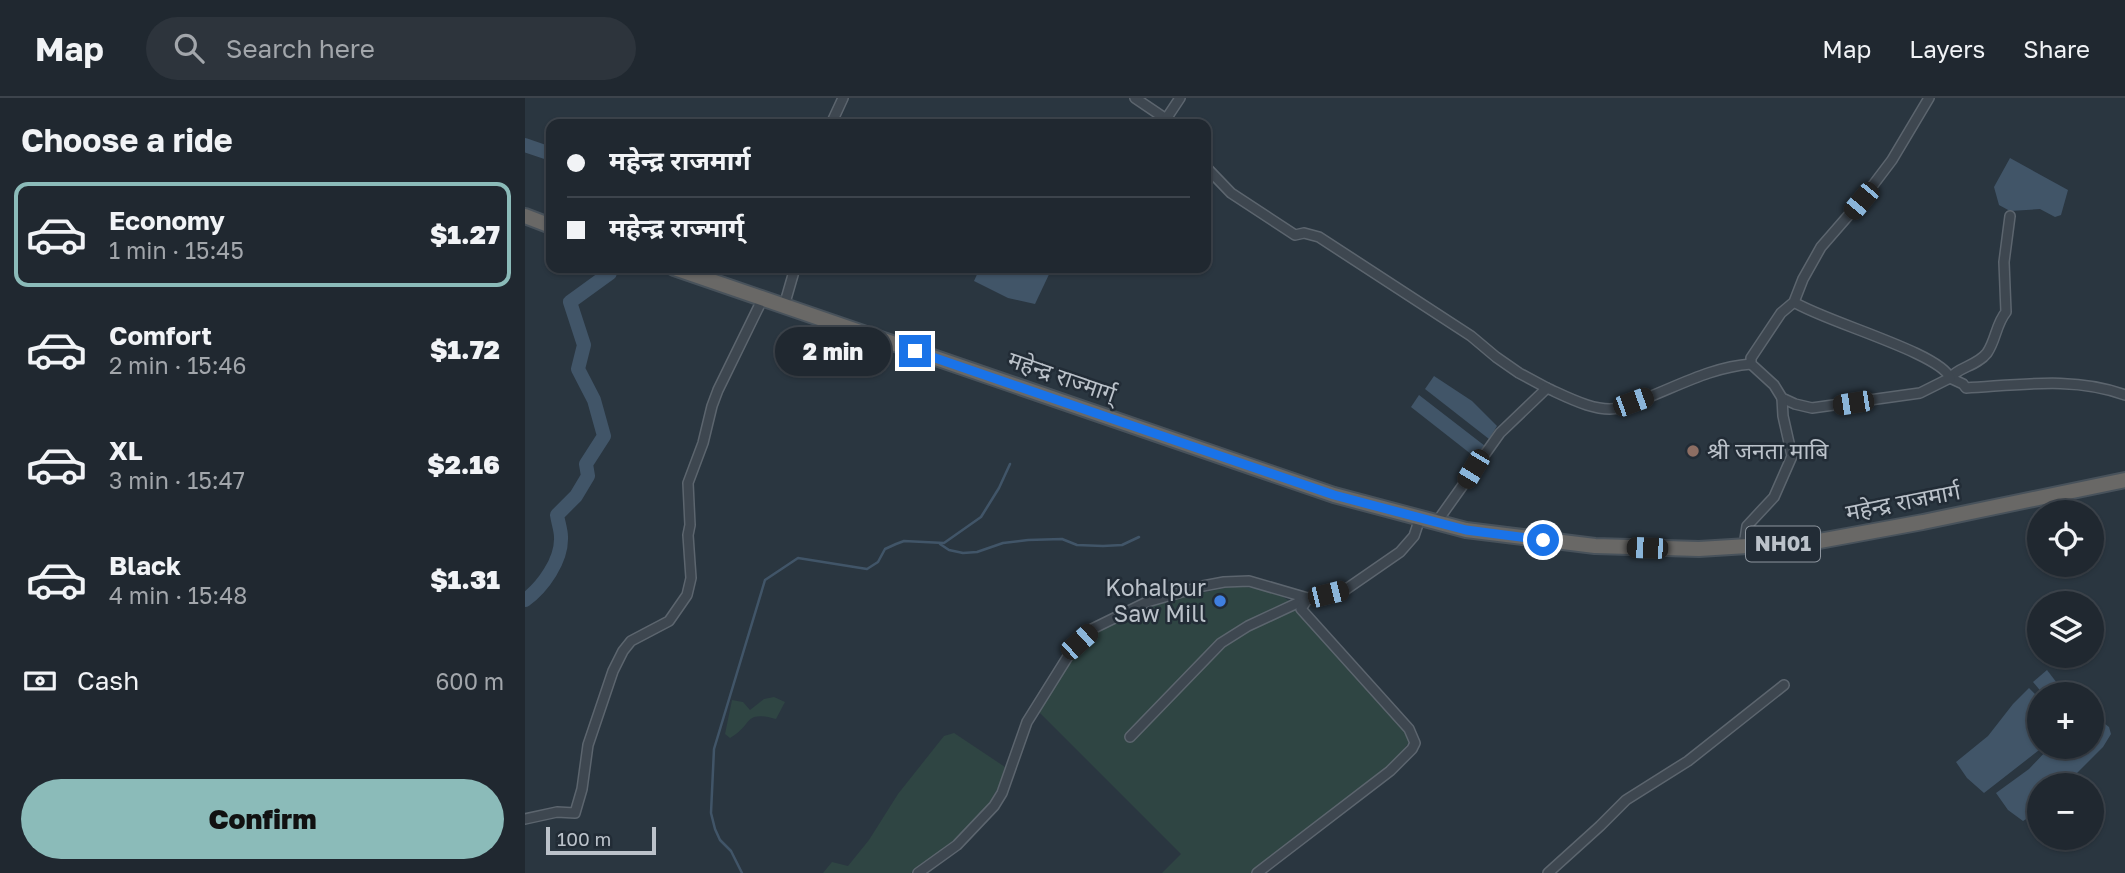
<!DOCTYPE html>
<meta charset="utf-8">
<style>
body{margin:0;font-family:"Golos Text","Noto Sans Devanagari",sans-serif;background:#2d343c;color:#f1f3f6;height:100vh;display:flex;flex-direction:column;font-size:26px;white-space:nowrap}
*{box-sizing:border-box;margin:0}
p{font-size:23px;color:#a2a6ab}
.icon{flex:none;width:38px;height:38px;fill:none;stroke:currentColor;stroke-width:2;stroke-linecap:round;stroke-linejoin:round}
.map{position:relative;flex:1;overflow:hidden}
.side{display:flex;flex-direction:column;background:#202830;width:525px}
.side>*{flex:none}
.guide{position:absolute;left:21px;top:21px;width:665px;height:154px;border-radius:14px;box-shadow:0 2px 5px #0004,0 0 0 2px #3d444c;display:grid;align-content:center;height:154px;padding:0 21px;background:#202830}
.tools{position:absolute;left:1502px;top:402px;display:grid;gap:14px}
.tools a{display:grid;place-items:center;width:77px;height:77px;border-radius:50%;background:#202830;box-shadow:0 2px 5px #0004,0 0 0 2px #3d444c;font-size:35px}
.scale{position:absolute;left:21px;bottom:18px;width:110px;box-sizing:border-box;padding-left:7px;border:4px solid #bbc2ca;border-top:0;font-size:19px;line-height:24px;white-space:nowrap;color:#bbc2ca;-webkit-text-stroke:5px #222c36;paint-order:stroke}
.end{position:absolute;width:32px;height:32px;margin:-16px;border:9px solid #1a73e8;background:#fff;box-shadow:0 0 0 4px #fff}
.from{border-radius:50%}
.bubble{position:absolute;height:49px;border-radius:24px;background:#202830;box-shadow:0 2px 5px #0004,0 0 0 2px #3d444c;font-size:23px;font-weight:800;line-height:49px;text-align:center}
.car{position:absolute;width:21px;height:42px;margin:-21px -10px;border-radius:9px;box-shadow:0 0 5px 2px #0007;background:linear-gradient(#222 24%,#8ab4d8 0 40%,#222 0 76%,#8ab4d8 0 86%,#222 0)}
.guide b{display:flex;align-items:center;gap:24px;height:66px;font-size:26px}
.guide b+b{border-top:2px solid #3d444c}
.guide i{width:18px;height:18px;background:#f1f3f6}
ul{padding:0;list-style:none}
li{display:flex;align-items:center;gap:21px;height:105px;margin:0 14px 10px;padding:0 7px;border:4px solid transparent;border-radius:14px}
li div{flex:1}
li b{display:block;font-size:26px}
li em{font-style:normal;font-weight:800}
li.active{border-color:#8bbbb9}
li>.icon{width:63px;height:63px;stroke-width:1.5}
h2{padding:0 21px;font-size:32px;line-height:84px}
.pay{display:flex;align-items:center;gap:18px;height:77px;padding:0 21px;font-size:26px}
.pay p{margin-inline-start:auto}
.button{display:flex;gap:14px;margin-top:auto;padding:14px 21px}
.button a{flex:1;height:80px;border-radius:42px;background:#8bbbb9;color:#111;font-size:28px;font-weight:800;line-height:80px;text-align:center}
header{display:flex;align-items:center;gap:42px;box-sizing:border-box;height:98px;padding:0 35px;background:#202830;border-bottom:2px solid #3d444c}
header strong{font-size:33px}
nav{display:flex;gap:38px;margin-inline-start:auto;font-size:24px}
.search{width:490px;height:63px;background:#2d343c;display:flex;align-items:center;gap:18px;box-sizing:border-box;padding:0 24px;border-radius:38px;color:#a2a6ab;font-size:26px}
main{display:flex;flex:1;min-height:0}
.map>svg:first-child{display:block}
</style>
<header>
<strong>Map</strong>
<div class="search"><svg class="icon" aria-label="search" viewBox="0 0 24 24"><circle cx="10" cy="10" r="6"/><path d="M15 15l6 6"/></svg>Search here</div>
<nav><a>Map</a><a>Layers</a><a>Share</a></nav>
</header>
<main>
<section class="side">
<h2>Choose a ride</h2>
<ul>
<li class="active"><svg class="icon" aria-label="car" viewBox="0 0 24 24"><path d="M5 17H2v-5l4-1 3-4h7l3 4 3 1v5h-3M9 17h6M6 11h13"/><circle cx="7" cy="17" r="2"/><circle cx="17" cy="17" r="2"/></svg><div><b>Economy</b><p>1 min · 15:45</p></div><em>$1.27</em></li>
<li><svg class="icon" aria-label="car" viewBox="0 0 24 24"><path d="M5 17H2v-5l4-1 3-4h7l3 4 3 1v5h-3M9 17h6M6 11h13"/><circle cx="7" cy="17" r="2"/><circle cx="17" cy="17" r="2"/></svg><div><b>Comfort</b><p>2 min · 15:46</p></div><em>$1.72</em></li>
<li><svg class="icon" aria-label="car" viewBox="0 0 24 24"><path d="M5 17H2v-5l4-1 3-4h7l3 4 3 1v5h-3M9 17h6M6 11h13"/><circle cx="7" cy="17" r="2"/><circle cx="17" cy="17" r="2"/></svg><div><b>XL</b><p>3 min · 15:47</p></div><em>$2.16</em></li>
<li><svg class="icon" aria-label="car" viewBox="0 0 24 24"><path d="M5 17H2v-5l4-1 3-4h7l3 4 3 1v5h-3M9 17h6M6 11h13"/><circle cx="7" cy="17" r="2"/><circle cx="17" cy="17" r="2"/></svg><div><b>Black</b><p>4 min · 15:48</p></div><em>$1.31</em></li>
</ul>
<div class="pay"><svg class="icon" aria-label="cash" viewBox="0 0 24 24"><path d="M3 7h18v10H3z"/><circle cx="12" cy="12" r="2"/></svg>Cash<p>600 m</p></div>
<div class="button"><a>Confirm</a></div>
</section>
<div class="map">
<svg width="1600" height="775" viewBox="0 0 1600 775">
<rect width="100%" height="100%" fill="#2a3640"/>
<g fill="#2f4543">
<path d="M711 488C734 490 761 494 774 513L880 630 886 641 875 657 847 682 727 775H637L656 756 514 614C529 589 545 559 568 539 600 510 669 496 711 488Z"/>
<path d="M249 599 260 604 251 621C218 612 229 626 205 640L200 636 207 602 218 604 225 612 239 601Z"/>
<path d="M429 635 480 669 474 688 459 713 440 734 386 775H298L307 764 323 768 344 742 373 696 419 638Z"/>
</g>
<g fill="#415568">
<path d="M1485 60 1543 92 1536 117 1530 119 1515 111 1485 113 1474 107 1469 89Z"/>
<path d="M455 170H527L510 206 483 200 449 183Z"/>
<path d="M909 278 947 303 972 328 964 341 900 291Z"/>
<path d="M894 297 960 348 951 360 886 309Z"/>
<path d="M1522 572 1535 589 1527 597H1519L1508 584Z"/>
<path d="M1504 590 1514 600V649H1518L1459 695 1442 680 1431 664 1463 638 1488 606Z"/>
<path d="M1566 615 1584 629 1586 636 1578 649 1539 688H1514V713L1498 723 1483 712 1471 695 1504 671 1525 649H1566Z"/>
</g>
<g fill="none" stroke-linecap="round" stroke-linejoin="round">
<g stroke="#415568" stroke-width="2.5">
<path d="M415 446 424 452 438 455 452 454 478 445 503 442 537 441 552 447 578 448 597 447 614 439"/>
<path d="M217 775 206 753 195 742 190 731 186 715 189 651 240 482 273 460 342 471 353 464 360 451 371 446 379 443 419 445 456 419 474 390 485 366"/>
</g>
<g stroke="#415568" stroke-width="14">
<path d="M0 47 26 56"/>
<path d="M0 502C18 489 37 462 36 439 36 432 33 424 32 417L51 398 63 378 61 366 79 338 69 302 53 271 59 247 45 204 85 175"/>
</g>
<g stroke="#5c656e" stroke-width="12">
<g id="minor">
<path d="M610 0 641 21 642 26"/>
<path d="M641 21 655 0"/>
<path d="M306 26 318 0"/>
<path d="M681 69 706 95 770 137 779 135 794 139 946 238 971 259 994 275 1022 290"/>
<path d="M1485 118 1479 164 1481 214C1471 226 1471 242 1462 255 1452 268 1433 269 1425 280L1438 286 1441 290C1494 287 1550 278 1600 297"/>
<path d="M1269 204C1298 223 1416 255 1425 280L1395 295 1287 310 1270 306 1257 300 1249 287 1226 266V260L1256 215 1269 204 1278 181 1296 149 1336 103 1367 62 1404 0"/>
<path d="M259 208 270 170"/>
<path d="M911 425 975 335 1022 290C1042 299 1071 315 1094 310 1102 309 1111 304 1119 301 1155 287 1187 269 1226 266"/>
<path d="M1219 448 1222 428 1249 399 1267 358 1258 318 1257 300"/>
<path d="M605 639 696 545 723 528 781 501"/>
<path d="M0 721 32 714 50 715 57 691 63 647 88 573 98 553 106 543 144 523 162 497 166 480 163 437 165 427 163 385 178 345 187 308 193 292 238 200"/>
<path d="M393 775 432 747 469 708 477 695 502 624 542 560 554 544 567 531 622 504 678 488 699 484 724 483 786 501 820 492 875 454 889 438 895 420"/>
<path d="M732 775 865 673 887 651 890 645 884 631 776 511 783 500"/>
<path d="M1023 775 1075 728 1101 702 1163 663 1259 587"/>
</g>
</g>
<g stroke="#48525b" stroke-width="18">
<g id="trunk">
<path d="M0 118 26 128"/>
<path d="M149 170 809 397 941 432 1070 448 1174 451 1289 444 1398 424 1600 382"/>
</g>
</g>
<use href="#minor" stroke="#3e4750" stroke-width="9"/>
<use href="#trunk" stroke="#696866" stroke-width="14"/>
</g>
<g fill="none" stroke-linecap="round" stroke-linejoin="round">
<path stroke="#1a73e8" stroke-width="9" d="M390 253 809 397 941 432 1018 442"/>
</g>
<circle fill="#8d6e63" stroke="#222c36" stroke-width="2.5" cx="1168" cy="353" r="7"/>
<circle fill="#3f7fe0" stroke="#222c36" stroke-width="2.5" cx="695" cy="503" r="7"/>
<g text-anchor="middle" stroke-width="5" stroke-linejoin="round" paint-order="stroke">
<rect fill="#222c36" stroke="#8d959e" stroke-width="2" x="1221" y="428.5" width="74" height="35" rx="5"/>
<g font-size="21" font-weight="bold" fill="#bbc2ca">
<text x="1258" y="453">NH01</text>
</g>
<g font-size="23" fill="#bbc2ca" stroke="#222c36">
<text transform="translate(537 279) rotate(19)" y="8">महेन्द्र राज्मार्ग्</text>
<text transform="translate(1378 404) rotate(-11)" y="8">महेन्द्र राजमार्ग</text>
</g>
<g font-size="23" fill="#bbc2ca" stroke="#222c36" text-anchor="start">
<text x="1182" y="361">श्री जनता माबि</text>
<text x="681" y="498" text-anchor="end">Kohalpur<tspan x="681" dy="26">Saw Mill</tspan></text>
</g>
</g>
</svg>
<div class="tools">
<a><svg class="icon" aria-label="locate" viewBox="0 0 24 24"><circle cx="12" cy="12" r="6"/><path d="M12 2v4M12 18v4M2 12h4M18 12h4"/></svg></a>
<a><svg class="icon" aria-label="layers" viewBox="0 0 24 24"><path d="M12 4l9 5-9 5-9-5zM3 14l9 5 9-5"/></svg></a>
<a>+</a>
<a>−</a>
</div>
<div class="scale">100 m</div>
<i class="end from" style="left:1018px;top:442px"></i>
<i class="end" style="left:390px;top:253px"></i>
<div class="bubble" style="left:250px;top:229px;width:116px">2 min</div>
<i class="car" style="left:1336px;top:103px;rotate:220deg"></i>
<i class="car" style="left:1108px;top:304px;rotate:70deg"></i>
<i class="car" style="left:1328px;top:305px;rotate:261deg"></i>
<i class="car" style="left:948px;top:371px;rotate:211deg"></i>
<i class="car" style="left:1122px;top:450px;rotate:272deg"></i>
<i class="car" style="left:803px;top:496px;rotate:76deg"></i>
<i class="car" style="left:554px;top:544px;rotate:48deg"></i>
<div class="guide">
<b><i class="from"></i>महेन्द्र राजमार्ग</b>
<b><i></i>महेन्द्र राज्मार्ग्</b>
</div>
</div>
</main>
